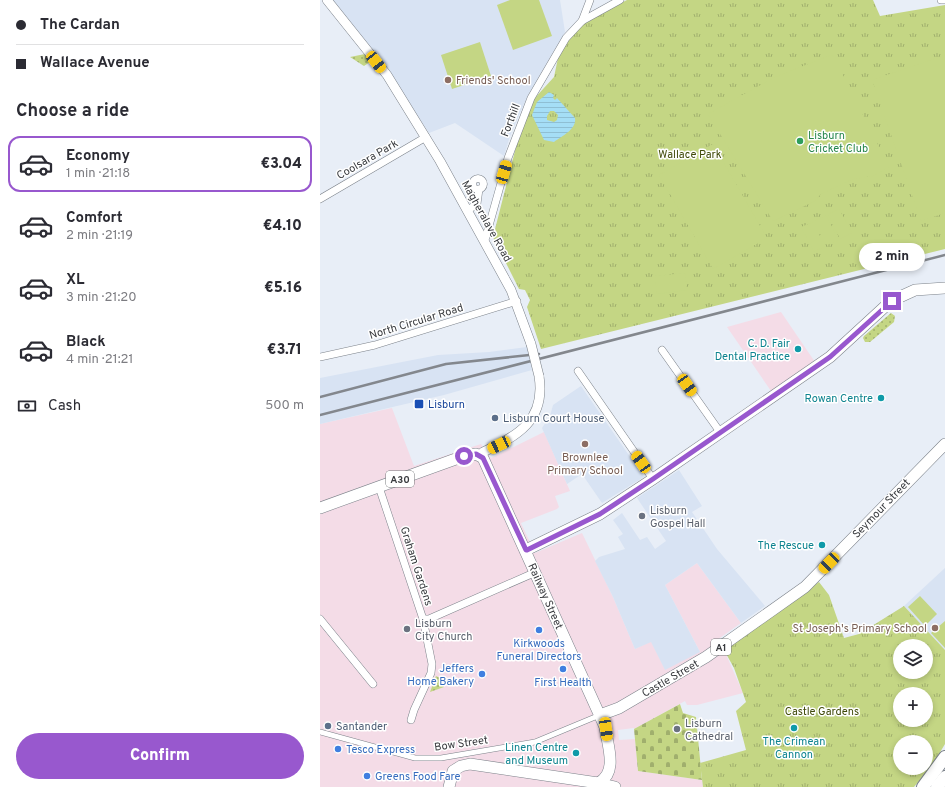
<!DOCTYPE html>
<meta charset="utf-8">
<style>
body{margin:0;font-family:Overpass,sans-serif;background:#f7f7f7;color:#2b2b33;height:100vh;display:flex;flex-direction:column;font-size:15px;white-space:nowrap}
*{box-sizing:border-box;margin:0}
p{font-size:13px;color:#7c7c81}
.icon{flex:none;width:22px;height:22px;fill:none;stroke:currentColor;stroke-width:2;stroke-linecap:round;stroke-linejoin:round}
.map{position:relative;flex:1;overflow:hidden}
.drawer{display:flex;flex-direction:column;background:#fff;width:320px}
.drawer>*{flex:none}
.guide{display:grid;align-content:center;height:88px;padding:0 16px;background:#fff}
.controls{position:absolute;left:573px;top:639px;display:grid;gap:8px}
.controls a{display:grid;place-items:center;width:40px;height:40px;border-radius:50%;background:#fff;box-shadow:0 2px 6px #0003;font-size:20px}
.end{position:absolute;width:18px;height:18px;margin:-9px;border:5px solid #9858ce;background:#fff;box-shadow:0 0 0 2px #fff}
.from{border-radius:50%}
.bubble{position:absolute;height:28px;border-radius:14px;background:#fff;box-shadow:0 2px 6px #0003;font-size:13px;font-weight:800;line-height:28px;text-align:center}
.car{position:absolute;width:12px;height:24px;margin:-12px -6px;border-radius:5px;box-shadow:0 0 3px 1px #0007;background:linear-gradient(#f5c518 24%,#345 0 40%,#f5c518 0 76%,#345 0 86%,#f5c518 0)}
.guide b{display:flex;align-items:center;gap:14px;height:38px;font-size:15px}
.guide b+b{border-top:1px solid #e1e1e2}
.guide i{width:10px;height:10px;background:#2b2b33}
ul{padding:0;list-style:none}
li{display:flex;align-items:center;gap:12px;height:56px;margin:0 8px 6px;padding:0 8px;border:2px solid transparent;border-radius:12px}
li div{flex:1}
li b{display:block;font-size:15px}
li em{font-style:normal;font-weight:800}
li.current{border-color:#9858ce}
li>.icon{width:36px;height:36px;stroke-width:1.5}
h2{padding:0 16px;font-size:18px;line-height:48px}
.pay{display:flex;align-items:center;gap:10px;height:44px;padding:0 16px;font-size:15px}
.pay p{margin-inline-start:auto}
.action{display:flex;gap:8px;margin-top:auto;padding:8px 16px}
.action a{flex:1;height:46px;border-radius:24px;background:#9858ce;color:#fff;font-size:16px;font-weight:800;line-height:46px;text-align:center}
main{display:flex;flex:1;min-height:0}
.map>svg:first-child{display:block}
</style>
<main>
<section class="drawer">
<div class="guide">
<b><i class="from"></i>The Cardan</b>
<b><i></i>Wallace Avenue</b>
</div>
<h2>Choose a ride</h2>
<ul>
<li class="current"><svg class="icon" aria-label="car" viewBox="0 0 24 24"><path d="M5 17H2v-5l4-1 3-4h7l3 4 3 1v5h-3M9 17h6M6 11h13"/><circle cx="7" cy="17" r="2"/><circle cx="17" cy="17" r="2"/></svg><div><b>Economy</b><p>1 min · 21:18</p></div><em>€3.04</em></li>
<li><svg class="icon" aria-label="car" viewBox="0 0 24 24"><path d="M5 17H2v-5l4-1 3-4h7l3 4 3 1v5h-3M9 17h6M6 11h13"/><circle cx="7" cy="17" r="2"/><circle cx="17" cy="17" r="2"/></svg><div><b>Comfort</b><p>2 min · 21:19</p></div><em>€4.10</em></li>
<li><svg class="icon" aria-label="car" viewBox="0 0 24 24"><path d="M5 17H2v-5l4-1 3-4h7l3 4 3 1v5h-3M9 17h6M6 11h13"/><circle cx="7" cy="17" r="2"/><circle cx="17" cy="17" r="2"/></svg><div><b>XL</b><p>3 min · 21:20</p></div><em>€5.16</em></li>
<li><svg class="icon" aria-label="car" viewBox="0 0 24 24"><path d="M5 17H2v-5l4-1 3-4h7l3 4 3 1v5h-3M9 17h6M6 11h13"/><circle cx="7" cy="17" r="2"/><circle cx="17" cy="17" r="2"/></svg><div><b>Black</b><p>4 min · 21:21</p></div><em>€3.71</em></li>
</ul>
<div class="pay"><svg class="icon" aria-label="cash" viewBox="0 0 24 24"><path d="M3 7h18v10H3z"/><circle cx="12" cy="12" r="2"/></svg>Cash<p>500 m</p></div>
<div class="action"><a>Confirm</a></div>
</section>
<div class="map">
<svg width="625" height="787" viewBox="0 0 625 787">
<defs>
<pattern id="grass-dots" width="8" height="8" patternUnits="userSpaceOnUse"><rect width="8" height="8" fill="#c4d684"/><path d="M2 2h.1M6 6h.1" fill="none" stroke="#a0af6d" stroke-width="1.8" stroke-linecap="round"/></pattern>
<pattern id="cemetery-stones" width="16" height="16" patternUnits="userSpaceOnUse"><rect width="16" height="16" fill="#c4d684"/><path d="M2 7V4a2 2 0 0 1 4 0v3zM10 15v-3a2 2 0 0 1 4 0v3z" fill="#a0af6d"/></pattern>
<pattern id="park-tufts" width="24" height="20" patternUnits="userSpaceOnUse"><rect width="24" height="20" fill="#c4d684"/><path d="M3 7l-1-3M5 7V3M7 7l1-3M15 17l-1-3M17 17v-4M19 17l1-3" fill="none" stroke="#a0af6d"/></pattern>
<pattern id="water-rules" width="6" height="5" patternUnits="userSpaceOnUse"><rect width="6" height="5" fill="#a5def6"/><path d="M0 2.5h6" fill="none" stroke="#8fbfd4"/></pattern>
</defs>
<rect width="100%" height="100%" fill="#e8eef7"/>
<g fill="#f4dce7">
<path d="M461 312 495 362 451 391 407 327Z"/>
<path d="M72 408 94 466 161 444 171 458 224 432 250 491 235 496 239 507 237 509 201 523 215 553 262 533 293 597 315 649 331 641 380 652 345 585 377 563 421 623 397 640 404 650 423 693 377 705H367L365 701 314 729V728L298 730 299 740 315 739 318 771 382 780 383 787H0V424Z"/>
</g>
<g fill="#d8e3f3">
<path d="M13 0H240L245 32 207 97 190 136 184 156 135 123 109 133 80 89Z"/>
<path d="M207 347 212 370 124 395 0 424V378L118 355 169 352Z"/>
<path d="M261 386 324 477 282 503 262 474 247 484 222 428 230 416 233 405Z"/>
<path d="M359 470 382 506 372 512 397 549 445 606 421 623 377 563 345 585 380 652 345 670 331 642 315 649 293 597 275 561 279 557 305 549 298 537 303 534 293 520 302 513 320 540 327 537 335 549 346 541 317 498Z"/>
<path d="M625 568V650L584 606Z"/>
</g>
<g fill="url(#grass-dots)">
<path d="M45 54 50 62 44 66 30 57Z"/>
<path d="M571 313 575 316 574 322 550 342H545L543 338 544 336Z"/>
<path d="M116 676 120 678 124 687 110 692Z"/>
</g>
<path fill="url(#cemetery-stones)" d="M360 704 363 713 376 717 382 780 318 771 314 729Z"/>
<g fill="url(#park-tufts)" fill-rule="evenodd">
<path d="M307 0H553L560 16 625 5V249L221 349 207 307 210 300 205 290 199 289 173 237 197 143 213 100 234 77 238 58 248 39 263 22Z"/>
<path d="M499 582 509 595 524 638 539 634 584 606 625 650V744L613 764 594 787H383L380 763 426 750 416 711 426 702 414 668 404 650ZM580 646H606V672H580ZM580 694H606V720H580ZM580 742H606V768H580Z"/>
</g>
<g fill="#c4d684">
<path d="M190 0H219L232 36 193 50 177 5Z"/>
<path d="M160 42 171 76 132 89 121 55Z"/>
<path d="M511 55 514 57 569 167 553 176 533 179 501 194 495 201 453 221 388 114 455 77Z"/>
<path d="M625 55V213L601 221 552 80Z"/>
<path d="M393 144 447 238 393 269 339 175Z"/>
<path d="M519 209 532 233 520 239 508 214Z"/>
<path d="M506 215 519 240 507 245 495 221Z"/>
<path d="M493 222 505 246 494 252 481 227Z"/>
<path d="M365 273 367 290 337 294 335 276Z"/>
<path d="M600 596 617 614 605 626 588 607Z"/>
<path d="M625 621V648L611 633Z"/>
</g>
<path fill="url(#water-rules)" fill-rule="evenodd" d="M229 92 234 95 233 98 235 100 237 98 255 118C257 129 242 136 234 142L224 140 212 115 217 102ZM230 111H234L238 115 237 120 234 122 227 120V116Z"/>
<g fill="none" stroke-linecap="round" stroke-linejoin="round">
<g stroke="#7c828a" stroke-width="6">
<path id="pedestrian" d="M0 732 95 758H121L215 742 280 715"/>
</g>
<g stroke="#7c828a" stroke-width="8">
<g id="minor">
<path d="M621 0H625"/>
<path d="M262 21 270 0"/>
<circle cx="158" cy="184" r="5.5"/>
<path d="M0 199 106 137"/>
<path d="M148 210 157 204 159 189"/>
<path d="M165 240 188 158 211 98 246 38 262 21 300 0"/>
<path d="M342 350 400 432"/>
<path d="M0 357 55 345 197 301"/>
<path d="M258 371 333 479"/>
<path d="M59 487 103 619 112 664 111 673 94 710 91 720"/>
<path d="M0 619 53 684"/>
<path d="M103 619H109L216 572"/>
</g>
</g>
<g stroke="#7c828a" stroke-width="10">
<g id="tertiary">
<path d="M7 0 67 75 120 161 191 290 211 344"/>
<path d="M160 456 163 452C198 436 226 420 219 376"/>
</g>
</g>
<g stroke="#7c828a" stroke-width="12">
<g id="primary">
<path d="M0 508 144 456 156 454 163 458 285 727C287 744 299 773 278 783"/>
<path d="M206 550 280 514 333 479 510 357 571 301 595 290 625 288"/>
<path d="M280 715 299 708 386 657 485 587 625 444"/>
<path d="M129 787 133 771 141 766 150 764 278 783 295 787"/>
</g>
</g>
<g stroke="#7c828a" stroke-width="14">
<g id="trunk">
<path d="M603 787 625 757"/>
<path d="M617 787 625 777"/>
</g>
</g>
<use href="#pedestrian" stroke="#fff" stroke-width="5"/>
<use href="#minor" stroke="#fff" stroke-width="7"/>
<use href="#tertiary" stroke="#fff" stroke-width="9"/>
<use href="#primary" stroke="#fff" stroke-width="11"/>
<use href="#trunk" stroke="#fff" stroke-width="12"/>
<g stroke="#83878d" stroke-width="2.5">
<path d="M0 397 126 364 219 354"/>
<path d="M0 415 625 255"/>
</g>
<g stroke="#7c828a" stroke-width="10" stroke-linecap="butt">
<path id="tertiary-bridge" d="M211 344 219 376"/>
</g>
<use href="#tertiary-bridge" stroke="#fff" stroke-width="9"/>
</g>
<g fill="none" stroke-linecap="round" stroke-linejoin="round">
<path stroke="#9858ce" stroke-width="5" d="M144 456 156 454 163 458 206 550H207L280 514 333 479 510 357 572 301"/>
</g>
<g fill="#8d6e63" stroke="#fff" stroke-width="1.5">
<circle cx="128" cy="80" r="4"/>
<circle cx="265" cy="444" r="4"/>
<circle cx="615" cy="628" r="4"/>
</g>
<circle fill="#2e9e5b" stroke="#fff" stroke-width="1.5" cx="480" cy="141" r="4"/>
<g fill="#0f9aa8" stroke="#fff" stroke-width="1.5">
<circle cx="478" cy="349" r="4"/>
<circle cx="561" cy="398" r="4"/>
<circle cx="502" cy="545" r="4"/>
<circle cx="474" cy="728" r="4"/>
<circle cx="256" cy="753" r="4"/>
</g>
<rect fill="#1a4fb4" stroke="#fff" stroke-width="1.5" x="94" y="399" width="10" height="10" rx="2"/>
<g fill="#5c6f8a" stroke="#fff" stroke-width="1.5">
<circle cx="175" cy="418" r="4"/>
<circle cx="8" cy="726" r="4"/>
</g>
<g fill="#6b7280" stroke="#fff" stroke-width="1.5">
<circle cx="322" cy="516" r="4"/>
<circle cx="87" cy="629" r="4"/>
<circle cx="357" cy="729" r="4"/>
</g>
<g fill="#3f7fe0" stroke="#fff" stroke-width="1.5">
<circle cx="219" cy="630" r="4"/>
<circle cx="243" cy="669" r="4"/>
<circle cx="162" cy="674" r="4"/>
<circle cx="18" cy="749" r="4"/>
<circle cx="47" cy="776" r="4"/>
</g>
<g text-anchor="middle" stroke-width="3" stroke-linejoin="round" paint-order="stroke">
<g fill="#fff" stroke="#747679" stroke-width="1">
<rect x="66" y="471" width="28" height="16" rx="3"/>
<rect x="391" y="639" width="20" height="16" rx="3"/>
</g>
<g font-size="10" font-weight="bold" fill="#393b3f">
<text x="80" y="483">A30</text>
<text x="401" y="651">A1</text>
</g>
<g font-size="11" fill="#785e54" stroke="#fff" text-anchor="start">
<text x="136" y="84">Friends' School</text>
<text x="265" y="461" text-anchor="middle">Brownlee<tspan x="265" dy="13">Primary School</tspan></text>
<text x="607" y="632" text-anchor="end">St Joseph's Primary School</text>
</g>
<g font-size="11" fill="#393b3f" stroke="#fff">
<text transform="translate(190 120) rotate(-69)" y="4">Forthill</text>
<text transform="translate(47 159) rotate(-30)" y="4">Coolsara Park</text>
<text transform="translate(167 221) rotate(61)" y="4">Magheralave Road</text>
<text transform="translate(96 321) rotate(-17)" y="4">North Circular Road</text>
<text transform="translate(561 508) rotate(-46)" y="4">Seymour Street</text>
<text transform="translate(97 566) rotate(72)" y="4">Graham Gardens</text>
<text transform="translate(226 596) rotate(66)" y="4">Railway Street</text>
<text transform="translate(350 678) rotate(-30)" y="4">Castle Street</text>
<text transform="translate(141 743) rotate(-8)" y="4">Bow Street</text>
</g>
<g font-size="11" fill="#27864d" stroke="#fff" text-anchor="start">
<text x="488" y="139">Lisburn<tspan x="488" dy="13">Cricket Club</tspan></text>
</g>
<g font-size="11" fill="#404a09" stroke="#fff">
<text x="370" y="158">Wallace Park</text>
<text x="502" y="715">Castle Gardens</text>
</g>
<g font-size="11" fill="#0d838f" stroke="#fff" text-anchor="end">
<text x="470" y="347">C. D. Fair<tspan x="470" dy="13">Dental Practice</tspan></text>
<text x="553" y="402">Rowan Centre</text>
<text x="494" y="549">The Rescue</text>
<text x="474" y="745" text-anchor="middle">The Crimean<tspan x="474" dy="13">Cannon</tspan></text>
<text x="248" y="751">Linen Centre<tspan x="248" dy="13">and Museum</tspan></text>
</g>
<g font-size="11" fill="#164399" stroke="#fff" text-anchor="start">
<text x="108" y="408">Lisburn</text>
</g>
<g font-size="11" fill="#4e5e75" stroke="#fff" text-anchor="start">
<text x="183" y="422">Lisburn Court House</text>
<text x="16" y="730">Santander</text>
</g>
<g font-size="11" fill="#5b616d" stroke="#fff" text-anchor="start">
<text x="330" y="514">Lisburn<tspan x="330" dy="13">Gospel Hall</tspan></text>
<text x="95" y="627">Lisburn<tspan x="95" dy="13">City Church</tspan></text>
<text x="365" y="727">Lisburn<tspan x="365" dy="13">Cathedral</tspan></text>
</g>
<g font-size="11" fill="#366cbe" stroke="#fff">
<text x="219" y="647">Kirkwoods<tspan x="219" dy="13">Funeral Directors</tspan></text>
<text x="154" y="672" text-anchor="end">Jeffers<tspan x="154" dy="13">Home Bakery</tspan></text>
<text x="243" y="686">First Health</text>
<text x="26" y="753" text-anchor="start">Tesco Express</text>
<text x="55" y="780" text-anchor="start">Greens Food Fare</text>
</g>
</g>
</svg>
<div class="controls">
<a><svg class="icon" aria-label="layers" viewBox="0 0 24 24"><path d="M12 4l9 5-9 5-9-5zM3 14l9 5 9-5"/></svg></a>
<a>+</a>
<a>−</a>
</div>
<i class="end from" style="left:144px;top:456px"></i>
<i class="end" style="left:572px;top:301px"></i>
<div class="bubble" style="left:539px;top:243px;width:66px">2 min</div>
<i class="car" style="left:56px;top:62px;rotate:142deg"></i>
<i class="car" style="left:184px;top:172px;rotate:16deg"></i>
<i class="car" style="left:367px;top:385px;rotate:145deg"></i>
<i class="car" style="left:179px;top:445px;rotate:245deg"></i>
<i class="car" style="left:321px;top:462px;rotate:325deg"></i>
<i class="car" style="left:509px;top:563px;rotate:224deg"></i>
<i class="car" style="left:286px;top:729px;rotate:172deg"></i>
</div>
</main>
